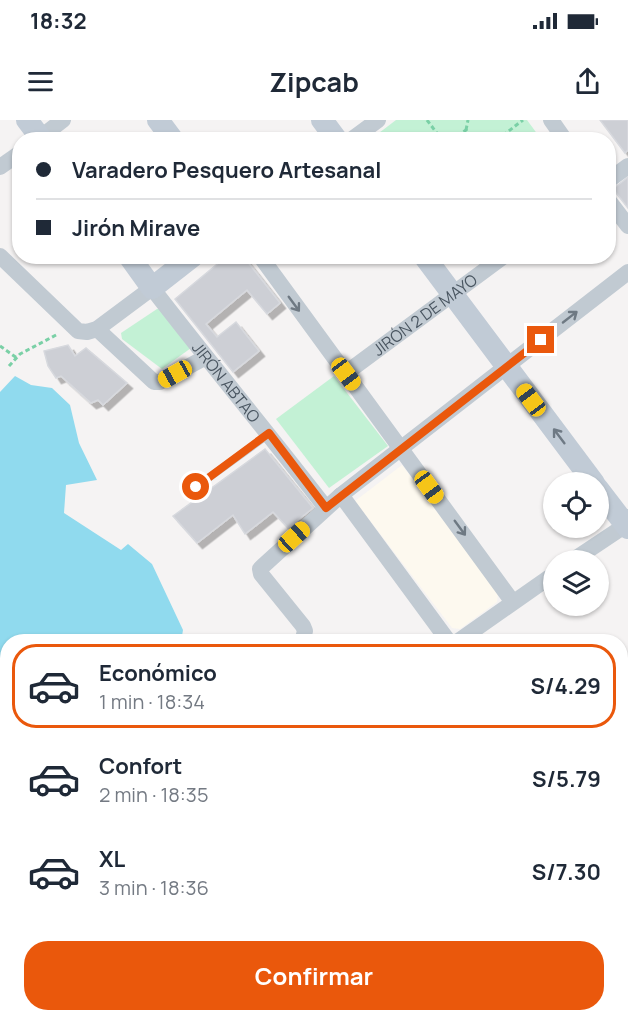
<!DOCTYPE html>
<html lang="es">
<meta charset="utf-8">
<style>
body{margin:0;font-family:Manrope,sans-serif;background:#f2f2f3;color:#1f2937;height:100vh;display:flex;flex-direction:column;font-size:22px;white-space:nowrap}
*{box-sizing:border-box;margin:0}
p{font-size:20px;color:#747a83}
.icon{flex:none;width:33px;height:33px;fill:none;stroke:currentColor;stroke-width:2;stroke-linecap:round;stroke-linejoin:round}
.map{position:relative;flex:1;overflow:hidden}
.details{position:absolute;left:0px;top:514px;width:628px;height:388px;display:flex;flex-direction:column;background:#fff;border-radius:24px 24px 0 0;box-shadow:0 2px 4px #0004}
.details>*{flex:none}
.hud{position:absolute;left:12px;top:12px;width:604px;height:132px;border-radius:24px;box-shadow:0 2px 4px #0004;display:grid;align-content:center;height:132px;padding:0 24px;background:#fff}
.buttons{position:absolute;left:543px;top:352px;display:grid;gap:12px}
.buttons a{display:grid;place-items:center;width:66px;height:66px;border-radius:50%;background:#fff;box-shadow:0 2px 4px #0004;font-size:30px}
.end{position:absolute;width:27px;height:27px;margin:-14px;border:8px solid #ea580c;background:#fff;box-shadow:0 0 0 3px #fff}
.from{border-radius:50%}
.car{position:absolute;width:18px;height:36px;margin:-18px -9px;border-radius:8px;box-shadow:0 0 4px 2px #0007;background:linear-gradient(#f5c518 24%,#345 0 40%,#f5c518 0 76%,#345 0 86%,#f5c518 0)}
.hud b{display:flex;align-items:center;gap:21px;height:57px;font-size:22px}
.hud b+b{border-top:2px solid #e0e1e3}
.hud i{width:15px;height:15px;background:#1f2937}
ul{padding:10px 0 0;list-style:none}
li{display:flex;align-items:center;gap:18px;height:84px;margin:0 12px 9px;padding:0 12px;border:3px solid transparent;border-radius:24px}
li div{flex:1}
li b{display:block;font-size:22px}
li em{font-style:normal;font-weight:700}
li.active{border-color:#ea580c}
li>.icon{width:54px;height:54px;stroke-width:1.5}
.primary-button{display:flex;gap:12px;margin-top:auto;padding:12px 24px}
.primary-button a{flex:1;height:69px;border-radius:24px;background:#ea580c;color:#fff;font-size:24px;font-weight:700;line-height:69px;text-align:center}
.status{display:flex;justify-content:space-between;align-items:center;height:42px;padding:0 30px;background:#fff;direction:ltr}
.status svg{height:16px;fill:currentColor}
header{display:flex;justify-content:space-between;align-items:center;height:78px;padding:0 24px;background:#fff;font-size:27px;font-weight:700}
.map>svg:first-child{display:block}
</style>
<div class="status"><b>18:32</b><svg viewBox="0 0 49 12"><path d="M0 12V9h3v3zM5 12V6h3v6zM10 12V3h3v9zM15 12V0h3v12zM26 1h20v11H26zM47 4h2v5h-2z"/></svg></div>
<header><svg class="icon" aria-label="menu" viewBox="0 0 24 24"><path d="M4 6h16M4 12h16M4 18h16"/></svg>Zipcab<svg class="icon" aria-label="share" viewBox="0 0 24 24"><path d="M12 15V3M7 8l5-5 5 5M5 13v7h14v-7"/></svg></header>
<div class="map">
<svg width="628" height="902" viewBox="0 0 628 902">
<defs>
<filter id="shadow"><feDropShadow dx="5.5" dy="5.5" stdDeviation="0" flood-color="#0004"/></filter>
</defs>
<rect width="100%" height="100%" fill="#f5f3f3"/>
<path fill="#fdf9ef" d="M402 345 498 473 497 482 460 509 452 508 355 381Z"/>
<g fill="#c3f1d5">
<path d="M396 0H527L541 19H371Z"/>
<path d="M157 189H162L191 228 162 249 122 219 121 213Z"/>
<path d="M334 256 388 326 329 368 276 299Z"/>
</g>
<g fill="#90daee">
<path d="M15 256 31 265 52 268 70 285 79 323 97 360 66 365 64 393 121 430 128 424 152 444 183 510 181 522H8L7 614 0 608V272Z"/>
<path d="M0 658 8 663V896H280L283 902H0Z"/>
<path d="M621 758 628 760V902H402L399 896H621Z"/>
</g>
<g fill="#cdcfd5" stroke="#d7d9de" stroke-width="1.5" filter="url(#shadow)">
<path d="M600 0H628V30L625 33Z"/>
<path d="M628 57V88L613 69Z"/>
<path d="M227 136H243L280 183 267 194 247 170 206 204 217 217 236 202 259 231 233 252 175 179Z"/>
<path d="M68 225 75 236 86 228 127 263 103 285 98 280 91 283 61 256 56 258 48 246 44 231Z"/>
<path d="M265 329 313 388 288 408 273 392 245 414 233 395 197 423 173 396Z"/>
</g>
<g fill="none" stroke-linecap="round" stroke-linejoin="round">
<g stroke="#7ad0a6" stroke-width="3" stroke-dasharray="4.5 3" stroke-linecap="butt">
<path d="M427 0 442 20"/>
<path d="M466 10 468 0"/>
<path d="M451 20 466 10 476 20"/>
<path d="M497 20 523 0"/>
<path d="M0 226 17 238"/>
<path d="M9 246 20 234 58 214"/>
</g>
<g stroke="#c1cad2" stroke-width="8">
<path d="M196 367 269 314"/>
<path d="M621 703 628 705"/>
<path d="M312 896 314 902"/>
</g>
<g stroke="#c1cad2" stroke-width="16">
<path d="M551 0 565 20"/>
<path d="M37 20 63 0"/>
<path d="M351 20 378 0"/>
<path d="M0 47 20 33"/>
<path d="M609 60 628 46"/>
<path d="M609 81 628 106"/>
<path id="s1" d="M0 136 78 211 87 212 97 209 152 168C209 242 269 314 326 388"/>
<path d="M260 136 512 481"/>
<path d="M97 209 154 262H160L206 237"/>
<path id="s2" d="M346 253 504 136"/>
<path d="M341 375 449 522"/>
<path d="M572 441 626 405 628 397"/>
<path d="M302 522 305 511 303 506 261 454 260 449 263 446 341 375 628 152"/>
<path d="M457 522 554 454"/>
</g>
<g stroke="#c1cbd6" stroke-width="22">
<path d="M27 0 42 20"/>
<path d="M158 0 173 20"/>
<path d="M322 0 337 20"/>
<path d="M129 136 152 168 193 136"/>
<path d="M424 136 594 363"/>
<path d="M598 369 628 408"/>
</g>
</g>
<defs><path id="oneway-shaft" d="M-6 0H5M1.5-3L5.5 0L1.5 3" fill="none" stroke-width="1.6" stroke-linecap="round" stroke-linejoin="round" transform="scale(1.5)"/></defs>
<g stroke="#6e7983">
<use href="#oneway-shaft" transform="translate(294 184) rotate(54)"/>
<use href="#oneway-shaft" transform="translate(570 197) rotate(-38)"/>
<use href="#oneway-shaft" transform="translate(460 408) rotate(54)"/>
</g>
<use stroke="#6e7984" href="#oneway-shaft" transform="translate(559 316) rotate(-127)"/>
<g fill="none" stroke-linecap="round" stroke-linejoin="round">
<path stroke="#ea580c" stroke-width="8" d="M196 367 269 313 326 388 541 220"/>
</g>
<g text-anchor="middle" stroke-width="5" stroke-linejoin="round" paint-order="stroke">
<g font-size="16" fill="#4a5661" stroke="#fff">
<text dy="6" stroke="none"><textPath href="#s2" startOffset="98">JIRÓN 2 DE MAYO</textPath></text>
<text dy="6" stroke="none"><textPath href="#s1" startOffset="316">JIRÓN ABTAO</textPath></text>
</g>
</g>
</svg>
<div class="buttons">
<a><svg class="icon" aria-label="locate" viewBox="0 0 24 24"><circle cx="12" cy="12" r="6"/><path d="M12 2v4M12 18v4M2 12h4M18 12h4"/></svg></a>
<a><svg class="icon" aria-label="layers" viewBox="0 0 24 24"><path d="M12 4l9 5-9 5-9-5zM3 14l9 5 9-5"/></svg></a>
</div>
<i class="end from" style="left:196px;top:367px"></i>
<i class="end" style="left:541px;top:220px"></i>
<i class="car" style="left:175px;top:254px;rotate:241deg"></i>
<i class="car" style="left:346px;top:254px;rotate:143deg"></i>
<i class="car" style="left:531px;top:280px;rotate:323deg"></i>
<i class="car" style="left:429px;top:367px;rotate:144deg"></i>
<i class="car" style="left:294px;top:417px;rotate:48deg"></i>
<div class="hud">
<b><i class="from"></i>Varadero Pesquero Artesanal</b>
<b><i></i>Jirón Mirave</b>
</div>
<section class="details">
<ul>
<li class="active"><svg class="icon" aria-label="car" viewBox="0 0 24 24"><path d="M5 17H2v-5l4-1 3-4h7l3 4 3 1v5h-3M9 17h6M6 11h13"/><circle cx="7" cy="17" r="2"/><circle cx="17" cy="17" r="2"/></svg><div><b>Económico</b><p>1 min · 18:34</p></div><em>S/4.29</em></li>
<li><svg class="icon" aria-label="car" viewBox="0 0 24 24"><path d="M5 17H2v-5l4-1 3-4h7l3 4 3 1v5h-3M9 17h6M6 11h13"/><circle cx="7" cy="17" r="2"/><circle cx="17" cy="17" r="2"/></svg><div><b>Confort</b><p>2 min · 18:35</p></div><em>S/5.79</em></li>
<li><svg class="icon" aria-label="car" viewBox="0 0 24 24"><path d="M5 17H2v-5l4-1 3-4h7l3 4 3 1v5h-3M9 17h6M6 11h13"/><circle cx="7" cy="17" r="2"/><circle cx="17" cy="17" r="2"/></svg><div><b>XL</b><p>3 min · 18:36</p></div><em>S/7.30</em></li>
</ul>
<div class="primary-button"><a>Confirmar</a></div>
</section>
</div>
